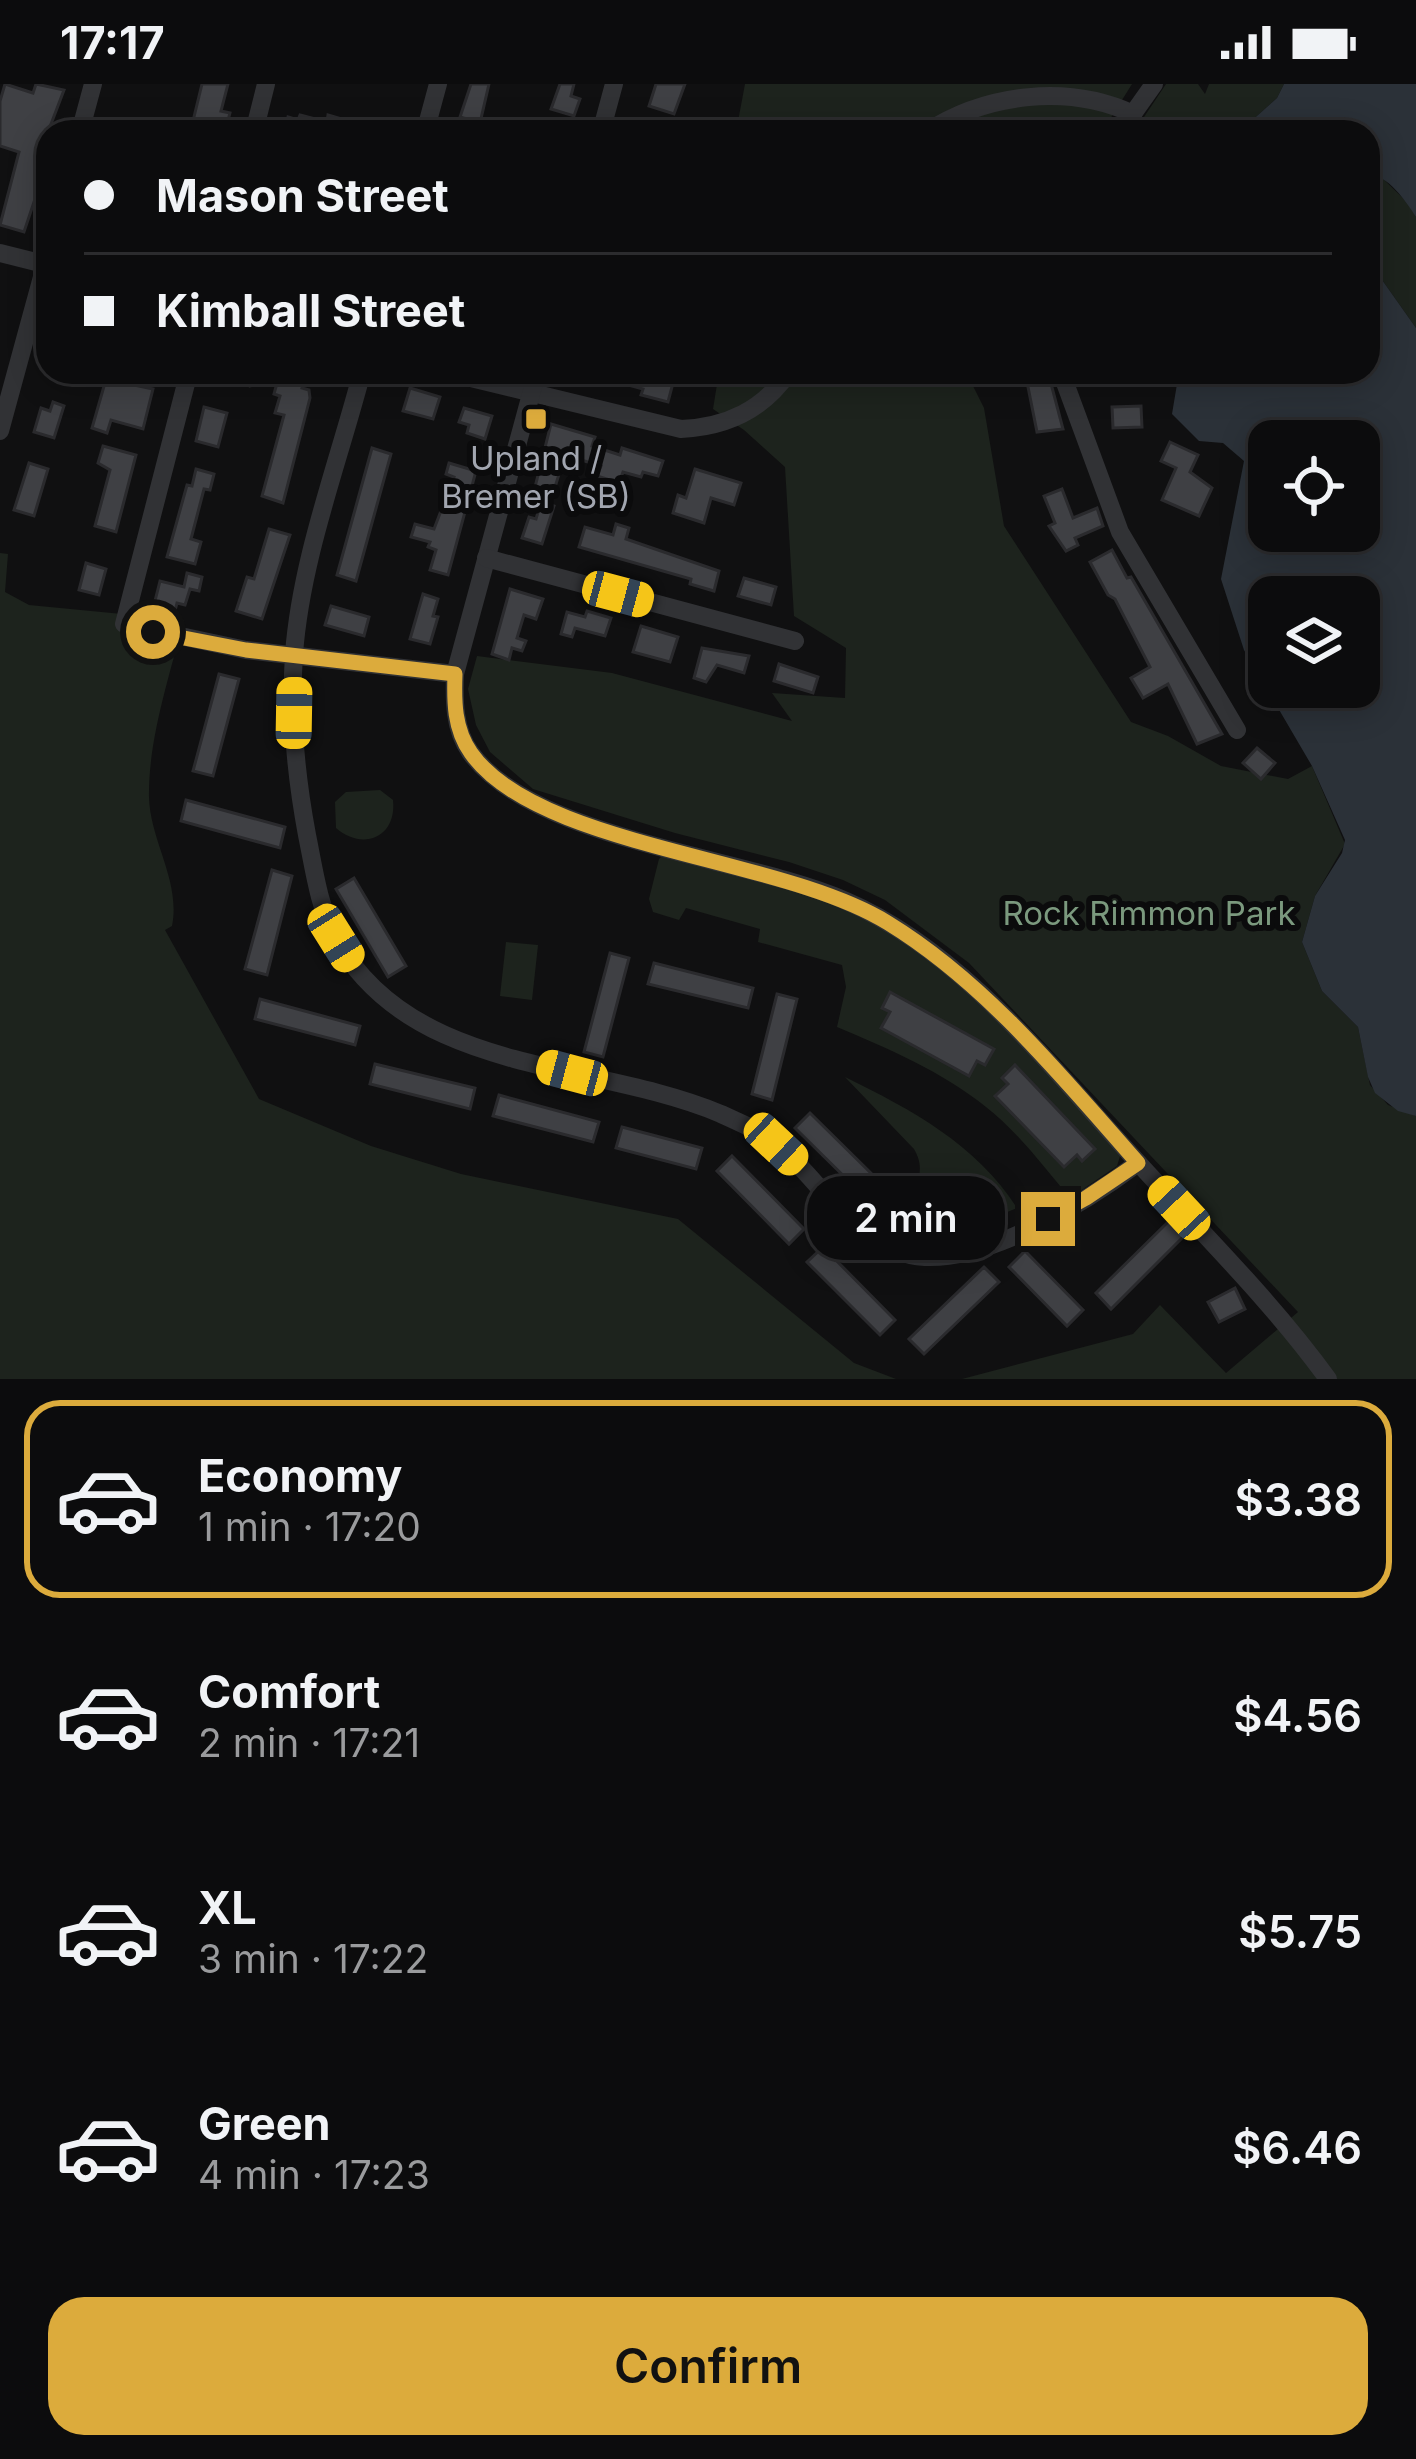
<!DOCTYPE html>
<meta charset="utf-8">
<style>
body{margin:0;font-family:Inter,sans-serif;background:#1a1a1b;color:#f1f3f6;height:100vh;display:flex;flex-direction:column;font-size:45px;white-space:nowrap}
*{box-sizing:border-box;margin:0}
p{font-size:39px;color:#9a9b9d}
.icon{flex:none;width:66px;height:66px;fill:none;stroke:currentColor;stroke-width:2;stroke-linecap:round;stroke-linejoin:round}
.map{position:relative;height:1295px;overflow:hidden}
.sheet{display:flex;flex-direction:column;background:#0c0c0d;flex:1}
.sheet>*{flex:none}
.top-card{position:absolute;left:36px;top:36px;width:1344px;height:264px;border-radius:36px;box-shadow:0 6px 30px #0003,0 0 0 3px #2c2c2e;display:grid;align-content:center;height:264px;padding:0 48px;background:#0c0c0d}
.fabs{position:absolute;left:1248px;top:336px;display:grid;gap:24px}
.fabs a{display:grid;place-items:center;width:132px;height:132px;border-radius:24px;background:#0c0c0d;box-shadow:0 6px 30px #0003,0 0 0 3px #2c2c2e;font-size:60px}
.end{position:absolute;width:54px;height:54px;margin:-27px;border:15px solid #dcab3c;background:#111;box-shadow:0 0 0 6px #111}
.from{border-radius:50%}
.bubble{position:absolute;height:84px;border-radius:36px;background:#0c0c0d;box-shadow:0 6px 30px #0003,0 0 0 3px #2c2c2e;font-size:39px;font-weight:600;line-height:84px;text-align:center}
.car{position:absolute;width:36px;height:72px;margin:-36px -18px;border-radius:15px;box-shadow:0 0 9px 3px #0007;background:linear-gradient(#f5c518 24%,#345 0 40%,#f5c518 0 76%,#345 0 86%,#f5c518 0)}
.top-card b{display:flex;align-items:center;gap:42px;height:114px;font-size:45px}
.top-card b+b{border-top:3px solid #2c2c2e}
.top-card i{width:30px;height:30px;background:#f1f3f6}
ul{padding:21px 0 0;list-style:none}
li{display:flex;align-items:center;gap:36px;height:198px;margin:0 24px 18px;padding:0 24px;border:6px solid transparent;border-radius:36px}
li div{flex:1}
li b{display:block;font-size:45px}
li em{font-style:normal;font-weight:600}
li.active{border-color:#dcab3c}
li>.icon{width:108px;height:108px;stroke-width:1.5}
.primary-button{display:flex;gap:24px;margin-top:auto;padding:24px 48px}
.primary-button a{flex:1;height:138px;border-radius:36px;background:#dcab3c;color:#111;font-size:48px;font-weight:600;line-height:138px;text-align:center}
.status{display:flex;justify-content:space-between;align-items:center;height:84px;padding:0 60px;background:#0c0c0d;direction:ltr}
.status svg{height:33px;fill:currentColor}
.map>svg:first-child{display:block}
</style>
<div class="status"><b>17:17</b><svg viewBox="0 0 49 12"><path d="M0 12V9h3v3zM5 12V6h3v6zM10 12V3h3v9zM15 12V0h3v12zM26 1h20v11H26zM47 4h2v5h-2z"/></svg></div>
<div class="map">
<svg width="1416" height="1295" viewBox="0 0 1416 1295">
<rect width="100%" height="100%" fill="#101011"/>
<g fill="#1d231d">
<path d="M745 0H1132L1102 48H736Z"/>
<path d="M1166 0H1198L1205 10 1209 0H1284L1277 14 1239 48H1134Z"/>
<path d="M1368 90H1378L1408 119 1416 133V244L1368 176Z"/>
<path d="M719 288H966L984 324 1004 442 1131 638 1168 652 1221 682 1288 695 1312 682 1345 760 1315 812 1302 858 1322 907 1358 943 1370 1001 1388 1021 1416 1032V1295H962L1133 1250 1160 1221 1226 1289 1298 1228 969 879 885 816 843 796 789 778 675 749 533 705 490 668 476 641 468 605 477 572 612 589 792 637 772 609 845 614 846 564 794 532 785 383 744 346 713 325Z"/>
<path d="M0 469 8 470 5 508 29 521 184 536C170 590 148 656 149 713 150 757 181 797 172 842L165 846 259 1015 371 1062 461 1090 678 1135 854 1279 896 1295H0Z"/>
<path d="M380 706 393 716C397 754 362 767 336 744L335 718 346 708Z"/>
<path d="M664 770 782 799 868 833 963 900 1036 973 1121 1069 1117 1082 1070 1114C1043 1082 1019 1049 986 1023 943 988 887 964 837 943L846 903 842 881 758 858 760 845 686 824 679 836 653 828 649 815 659 775Z"/>
<path d="M506 858 538 861 532 916 500 912Z"/>
<path d="M845 993C912 1026 976 1060 1017 1124L976 1141 979 1155C948 1163 900 1172 881 1141 902 1119 933 1097 914 1065Z"/>
</g>
<g fill="#2b3138" fill-rule="evenodd">
<path d="M1284 0H1416V133C1406 117 1388 91 1368 90V48H1239L1277 14Z"/>
<path d="M1368 176 1416 244V1032L1398 1027 1375 1009 1368 993 1358 943 1322 907 1302 858 1315 812 1342 769 1345 756 1312 682 1244 566 1221 495 1244 377 1223 359 1199 357 1172 330 1179 288H1368ZM1269 357H1359V447H1269ZM1269 513H1359V603H1269Z"/>
</g>
<g fill="#3f4044" stroke="#2a2a2d" stroke-width="3">
<path d="M5 0 33 9 36 0 64 6 48 48V76L24 148 0 141 19 68 0 62V17Z"/>
<path d="M202 0H228L221 27 230 29 225 48 192 41Z"/>
<path d="M471 0H489L480 39 460 33Z"/>
<path d="M560 0H574L571 12 580 15 574 32 551 25Z"/>
<path d="M656 0H685L674 30 649 22Z"/>
<path d="M300 31 327 38 328 31 342 35 341 42 348 48H284L288 33 298 36Z"/>
<path d="M246 288H288L305 295 302 304 309 306 310 314 283 419 262 412 284 331 275 329 280 312 274 310 278 295 250 302Z"/>
<path d="M631 288 673 299 668 318 641 311 643 305 628 301Z"/>
<path d="M1025 288H1048L1063 345 1037 348Z"/>
<path d="M106 295 153 305 143 345 111 336 107 349 92 344Z"/>
<path d="M410 304 440 313 433 335 403 327Z"/>
<path d="M53 318 64 322 54 354 34 348 41 324 50 327Z"/>
<path d="M1141 322 1142 343 1113 344 1112 323Z"/>
<path d="M204 323 227 329 218 363 196 357Z"/>
<path d="M464 324 492 332 485 355 467 349 469 341 459 338Z"/>
<path d="M551 340 595 353 592 362 620 371 622 364 663 377 658 392 643 388 641 393 623 388 619 399 597 392 601 382 565 371 551 416 533 411Z"/>
<path d="M1170 358 1198 371 1190 388 1212 404 1199 432 1162 416 1176 384 1161 377Z"/>
<path d="M103 362 136 371 116 448 95 442 110 386 98 379Z"/>
<path d="M372 364 391 370 356 497 337 491Z"/>
<path d="M29 379 48 385 34 432 14 426Z"/>
<path d="M449 379 476 387 448 491 430 486 436 466 428 463 430 458 411 453 415 440 434 445 454 393 446 390Z"/>
<path d="M196 385 214 390 210 406 204 405 191 455 201 458 195 480 167 473 187 401 192 402Z"/>
<path d="M695 385 741 399 734 421 711 414 704 439 673 429 678 411 686 414Z"/>
<path d="M1062 405 1073 434 1097 424 1103 442 1075 454 1078 461 1066 467 1049 442 1055 439 1044 412Z"/>
<path d="M541 418 554 422 542 460 522 454 529 433 536 435Z"/>
<path d="M616 440 629 444 626 455 719 487 714 507 690 500 691 495 579 463 585 443 613 451Z"/>
<path d="M269 445 290 451 262 535 236 527 247 493 254 495Z"/>
<path d="M1112 466 1127 494 1131 493 1222 650 1197 660 1168 600 1143 614 1131 594 1150 583 1115 515 1108 511 1090 478Z"/>
<path d="M86 479 106 485 99 511 79 506Z"/>
<path d="M187 489 202 493 199 507 190 505 185 521 177 519 175 527 154 521 160 497 184 503Z"/>
<path d="M744 494 776 503 771 521 738 512Z"/>
<path d="M510 505 543 515 536 535 524 531 517 554 526 557 522 567 512 564 509 576 492 570Z"/>
<path d="M423 510 438 515 433 532 438 533 430 560 410 555Z"/>
<path d="M331 522 369 533 364 552 325 541Z"/>
<path d="M587 527 611 534 605 552 575 544 572 553 561 550 567 528 585 533Z"/>
<path d="M641 542 678 553 670 578 633 568Z"/>
<path d="M702 564 749 572 744 589 717 581 706 598 694 594Z"/>
<path d="M779 580 818 593 813 609 774 597Z"/>
<path d="M219 590 239 595 213 692 193 687Z"/>
<path d="M1257 664 1275 679 1261 695 1243 679Z"/>
<path d="M186 716 285 743 280 764 181 737Z"/>
<path d="M272 786 292 792 267 891 245 885Z"/>
<path d="M354 794 406 882 388 893 336 805Z"/>
<path d="M610 869 629 874 603 973 584 968Z"/>
<path d="M654 879 753 904 748 924 648 900Z"/>
<path d="M890 908 994 965 985 981 977 977 969 992 881 944 890 928 882 924Z"/>
<path d="M777 910 797 915 772 1016 752 1010Z"/>
<path d="M260 915 360 942 355 961 255 935Z"/>
<path d="M375 980 475 1004 470 1025 370 1000Z"/>
<path d="M1015 981 1095 1065 1082 1077 1077 1071 1064 1083 995 1012 1008 1000 1002 994Z"/>
<path d="M499 1011 599 1038 593 1058 493 1032Z"/>
<path d="M810 1029 883 1101 868 1116 795 1044Z"/>
<path d="M622 1043 702 1064 696 1085 616 1064Z"/>
<path d="M732 1072 804 1145 789 1160 717 1087Z"/>
<path d="M1171 1135 1186 1150 1111 1225 1096 1209Z"/>
<path d="M823 1163 895 1236 880 1251 807 1178Z"/>
<path d="M1025 1167 1083 1226 1067 1242 1009 1183Z"/>
<path d="M984 1183 999 1198 924 1270 909 1255Z"/>
<path d="M1235 1204 1245 1225 1219 1238 1208 1218Z"/>
</g>
<g fill="none" stroke-linecap="round" stroke-linejoin="round">
<g stroke="#313235" stroke-width="18">
<path d="M80 48 93 0"/>
<path d="M254 48 266 0"/>
<path d="M425 48 438 0"/>
<path d="M601 48 614 0"/>
<path d="M927 48C987 9 1069 0 1133 30"/>
<path d="M1120 48 1154 0"/>
<path d="M0 169 48 181"/>
<path d="M189 288 124 540 246 566 455 590"/>
<path d="M362 288C338 380 301 475 294 570 290 630 296 692 307 751 314 785 319 824 336 855 412 992 594 976 721 1030 740 1039 761 1047 777 1060 822 1098 859 1169 925 1173 992 1176 1086 1118 1138 1079"/>
<path d="M446 288 681 345C727 343 763 326 789 288"/>
<path d="M537 288 455 590C454 617 454 645 470 668 532 756 747 773 846 817 965 868 1056 990 1142 1083 1205 1152 1273 1219 1328 1295"/>
<path d="M1061 288 1120 448 1237 646"/>
<path d="M0 347 48 171"/>
<path d="M486 474 795 557"/>
</g>
</g>
<g fill="none" stroke-linecap="round" stroke-linejoin="round">
<path stroke="#dcab3c" stroke-width="15" d="M153 548 246 566 455 590C454 617 454 645 471 669 538 764 780 772 888 839 986 899 1063 994 1138 1079L1086 1114 1048 1135"/>
</g>
<rect fill="#dcab3c" stroke="#0b0b0c" stroke-width="4.5" x="524" y="323" width="24" height="24" rx="6"/>
<g text-anchor="middle" stroke-width="12" stroke-linejoin="round" paint-order="stroke">
<g font-size="33" fill="#a2a6b0" stroke="#0b0b0c">
<text x="536" y="386">Upland /<tspan x="536" dy="38">Bremer (SB)</tspan></text>
</g>
<g font-size="33" fill="#7b997e" stroke="#0b0b0c">
<text x="1149" y="841">Rock Rimmon Park</text>
</g>
</g>
</svg>
<div class="fabs">
<a><svg class="icon" aria-label="locate" viewBox="0 0 24 24"><circle cx="12" cy="12" r="6"/><path d="M12 2v4M12 18v4M2 12h4M18 12h4"/></svg></a>
<a><svg class="icon" aria-label="layers" viewBox="0 0 24 24"><path d="M12 4l9 5-9 5-9-5zM3 14l9 5 9-5"/></svg></a>
</div>
<i class="end from" style="left:153px;top:548px"></i>
<i class="end" style="left:1048px;top:1135px"></i>
<div class="bubble" style="left:807px;top:1092px;width:198px">2 min</div>
<i class="car" style="left:618px;top:510px;rotate:105deg"></i>
<i class="car" style="left:294px;top:629px;rotate:1deg"></i>
<i class="car" style="left:336px;top:854px;rotate:148deg"></i>
<i class="car" style="left:572px;top:989px;rotate:285deg"></i>
<i class="car" style="left:776px;top:1060px;rotate:133deg"></i>
<i class="car" style="left:1179px;top:1124px;rotate:317deg"></i>
<div class="top-card">
<b><i class="from"></i>Mason Street</b>
<b><i></i>Kimball Street</b>
</div>
</div>
<section class="sheet">
<ul>
<li class="active"><svg class="icon" aria-label="car" viewBox="0 0 24 24"><path d="M5 17H2v-5l4-1 3-4h7l3 4 3 1v5h-3M9 17h6M6 11h13"/><circle cx="7" cy="17" r="2"/><circle cx="17" cy="17" r="2"/></svg><div><b>Economy</b><p>1 min · 17:20</p></div><em>$3.38</em></li>
<li><svg class="icon" aria-label="car" viewBox="0 0 24 24"><path d="M5 17H2v-5l4-1 3-4h7l3 4 3 1v5h-3M9 17h6M6 11h13"/><circle cx="7" cy="17" r="2"/><circle cx="17" cy="17" r="2"/></svg><div><b>Comfort</b><p>2 min · 17:21</p></div><em>$4.56</em></li>
<li><svg class="icon" aria-label="car" viewBox="0 0 24 24"><path d="M5 17H2v-5l4-1 3-4h7l3 4 3 1v5h-3M9 17h6M6 11h13"/><circle cx="7" cy="17" r="2"/><circle cx="17" cy="17" r="2"/></svg><div><b>XL</b><p>3 min · 17:22</p></div><em>$5.75</em></li>
<li><svg class="icon" aria-label="car" viewBox="0 0 24 24"><path d="M5 17H2v-5l4-1 3-4h7l3 4 3 1v5h-3M9 17h6M6 11h13"/><circle cx="7" cy="17" r="2"/><circle cx="17" cy="17" r="2"/></svg><div><b>Green</b><p>4 min · 17:23</p></div><em>$6.46</em></li>
</ul>
<div class="primary-button"><a>Confirm</a></div>
</section>
